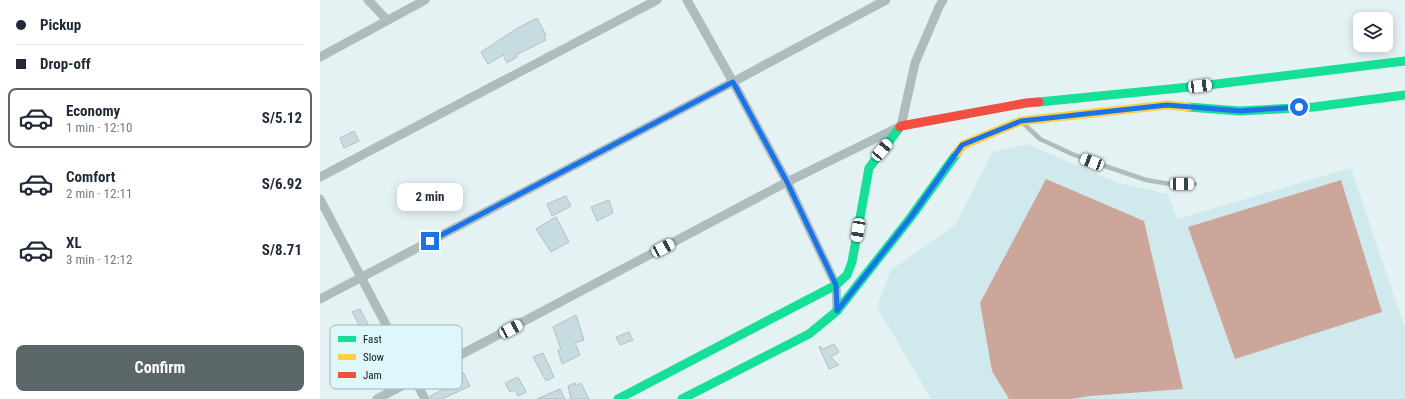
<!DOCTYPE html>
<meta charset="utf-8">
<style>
body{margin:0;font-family:"Roboto Condensed",sans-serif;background:#f6f6f7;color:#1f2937;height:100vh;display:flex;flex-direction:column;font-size:15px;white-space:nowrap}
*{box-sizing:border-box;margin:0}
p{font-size:13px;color:#747a83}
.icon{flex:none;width:22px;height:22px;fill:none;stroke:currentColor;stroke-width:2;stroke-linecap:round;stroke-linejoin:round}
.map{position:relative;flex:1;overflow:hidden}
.sheet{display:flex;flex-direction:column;background:#fff;width:320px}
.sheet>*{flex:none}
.banner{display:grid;align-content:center;height:88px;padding:0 16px;background:#fff}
.fabs{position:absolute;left:1033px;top:12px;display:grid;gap:8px}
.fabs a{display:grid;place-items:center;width:40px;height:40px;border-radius:8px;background:#fff;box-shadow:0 2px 10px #0003;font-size:20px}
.end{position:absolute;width:18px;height:18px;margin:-9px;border:5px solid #1a73e8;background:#fff;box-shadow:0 0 0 2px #fff}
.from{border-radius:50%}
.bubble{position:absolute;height:28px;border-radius:8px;background:#fff;box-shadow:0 2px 10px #0003;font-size:13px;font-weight:700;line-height:28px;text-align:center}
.car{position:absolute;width:12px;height:24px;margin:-12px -6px;border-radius:5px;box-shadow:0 0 3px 1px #0007;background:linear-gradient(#fff 24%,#345 0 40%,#fff 0 76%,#345 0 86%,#fff 0)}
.banner b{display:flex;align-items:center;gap:14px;height:38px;font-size:15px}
.banner b+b{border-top:1px solid #e0e1e3}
.banner i{width:10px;height:10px;background:#1f2937}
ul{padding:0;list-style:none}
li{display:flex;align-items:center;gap:12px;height:60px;margin:0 8px 6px;padding:0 8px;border:2px solid transparent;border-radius:8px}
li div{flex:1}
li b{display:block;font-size:15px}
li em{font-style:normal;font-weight:700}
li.active{border-color:#5a6667}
li>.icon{width:36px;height:36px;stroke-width:1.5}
.primary-button{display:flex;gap:8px;margin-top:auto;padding:8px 16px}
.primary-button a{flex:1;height:46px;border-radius:8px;background:#5a6667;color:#fff;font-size:16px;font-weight:700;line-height:46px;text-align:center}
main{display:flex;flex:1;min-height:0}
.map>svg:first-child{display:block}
</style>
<main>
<section class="sheet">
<div class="banner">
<b><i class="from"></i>Pickup</b>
<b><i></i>Drop-off</b>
</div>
<ul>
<li class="active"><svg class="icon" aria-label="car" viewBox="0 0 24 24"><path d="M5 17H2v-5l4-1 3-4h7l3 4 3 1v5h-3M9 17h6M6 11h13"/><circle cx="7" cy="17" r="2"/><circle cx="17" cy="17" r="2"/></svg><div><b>Economy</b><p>1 min · 12:10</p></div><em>S/5.12</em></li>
<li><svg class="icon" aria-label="car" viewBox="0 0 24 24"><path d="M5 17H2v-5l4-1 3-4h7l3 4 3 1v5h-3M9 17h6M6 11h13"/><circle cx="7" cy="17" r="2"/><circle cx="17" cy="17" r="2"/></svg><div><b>Comfort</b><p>2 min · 12:11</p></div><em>S/6.92</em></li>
<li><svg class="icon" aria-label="car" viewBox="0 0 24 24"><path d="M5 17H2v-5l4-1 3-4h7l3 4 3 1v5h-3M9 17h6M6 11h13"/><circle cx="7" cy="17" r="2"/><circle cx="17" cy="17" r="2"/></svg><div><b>XL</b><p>3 min · 12:12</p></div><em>S/8.71</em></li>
</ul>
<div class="primary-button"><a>Confirm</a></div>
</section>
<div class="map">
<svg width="1085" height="399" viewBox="0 0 1085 399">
<rect width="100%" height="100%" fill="#e4f2f4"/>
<path fill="#d0e9ed" d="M707 144 798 183 848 194 857 219 1031 168 1085 328V399H611L557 307 571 270 635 225 673 152Z"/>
<g fill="#cda69b">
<path d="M726 179 824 221 863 389 770 396 751 399H689L672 371 660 303Z"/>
<path d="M1021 180 1062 312 915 359 868 227Z"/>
</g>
<g fill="#c7dce0" stroke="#b4bfc1">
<path d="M217 18 226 35 224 36 226 40 196 55 197 57 187 63 183 55 168 64 161 52 196 29Z"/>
<path d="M34 131 39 141 24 148 20 138Z"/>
<path d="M246 196 251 206 232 216 227 204Z"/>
<path d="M289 200 293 213 277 221 271 207Z"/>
<path d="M236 217 249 242 231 252 216 229Z"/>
<path d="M40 309 49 326 42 330 32 312Z"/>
<path d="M256 315 264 340 255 343 260 355 242 364 238 350 241 349 233 327Z"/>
<path d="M309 332 313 340 300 345 296 337Z"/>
<path d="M514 344 519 352 511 357 519 365 509 369 499 347 500 346 503 349Z"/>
<path d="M223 353 234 377 226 381 213 357Z"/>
<path d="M143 372 150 386 122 399H111L110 396 126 388 125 384 131 381 130 379Z"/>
<path d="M198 377 206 392 198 396 195 390 190 392 185 383Z"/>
<path d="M255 383 256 386 261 383 269 399H251L248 386Z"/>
<path d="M240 389 245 399H217Z"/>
</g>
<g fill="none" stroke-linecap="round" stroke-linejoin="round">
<path stroke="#afbcbd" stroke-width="4.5" d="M703 123 720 139 752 154 782 165 826 180 850 184H875"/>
<g stroke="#afbcbd" stroke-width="9">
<path d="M48 0 67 20"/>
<path d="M367 0 413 82 467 182 516 285 517 311"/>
<path d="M0 57 105 0"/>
<path d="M0 177 337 0"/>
<path d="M0 199 105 399"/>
<path d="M0 299 413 82 566 0"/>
<path d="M57 399 467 182 581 126 595 63 619 7 623 0"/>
</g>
<g stroke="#16e098" stroke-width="9">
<path d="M719 102 880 86 1085 61"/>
<path d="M868 107 920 111 994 107 1085 95"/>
<path d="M298 399 516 285 527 275 532 262 549 168 580 127"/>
<path d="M362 399 489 334 517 311 591 217 637 153"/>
</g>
<path stroke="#ffcf43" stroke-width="9" d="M637 153 643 145 701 121 847 105 868 107"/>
<path stroke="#f24e42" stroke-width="9" d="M580 127 581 126 706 103 719 102"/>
</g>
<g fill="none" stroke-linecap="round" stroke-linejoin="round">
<path stroke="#1a73e8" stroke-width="5" d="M110 241 413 82 467 182 516 285 517 311 591 217 642 145 701 121 847 105 920 111 979 107"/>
</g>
<rect x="10" y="325" width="132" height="64" rx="6" fill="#ddf7fb" stroke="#a0b5b8" stroke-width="1"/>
<rect x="18" y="336" width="18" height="6" fill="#16e098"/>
<rect x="18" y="354" width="18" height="6" fill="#ffcf43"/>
<rect x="18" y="372" width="18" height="6" fill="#f24e42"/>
<g font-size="11" fill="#101a1b">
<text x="43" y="343">Fast</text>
<text x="43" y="361">Slow</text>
<text x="43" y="379">Jam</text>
</g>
</svg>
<div class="fabs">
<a><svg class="icon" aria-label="layers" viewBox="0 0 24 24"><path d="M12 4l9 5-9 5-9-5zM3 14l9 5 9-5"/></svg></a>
</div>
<i class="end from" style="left:979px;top:107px"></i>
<i class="end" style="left:110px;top:241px"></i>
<div class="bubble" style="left:77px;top:183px;width:66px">2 min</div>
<i class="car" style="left:880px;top:86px;rotate:83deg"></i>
<i class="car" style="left:562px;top:150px;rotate:40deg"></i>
<i class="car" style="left:772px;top:162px;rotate:291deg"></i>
<i class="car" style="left:862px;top:184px;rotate:91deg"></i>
<i class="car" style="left:538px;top:230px;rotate:189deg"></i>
<i class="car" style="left:343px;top:248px;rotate:62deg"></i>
<i class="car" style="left:191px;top:329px;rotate:62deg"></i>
</div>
</main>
